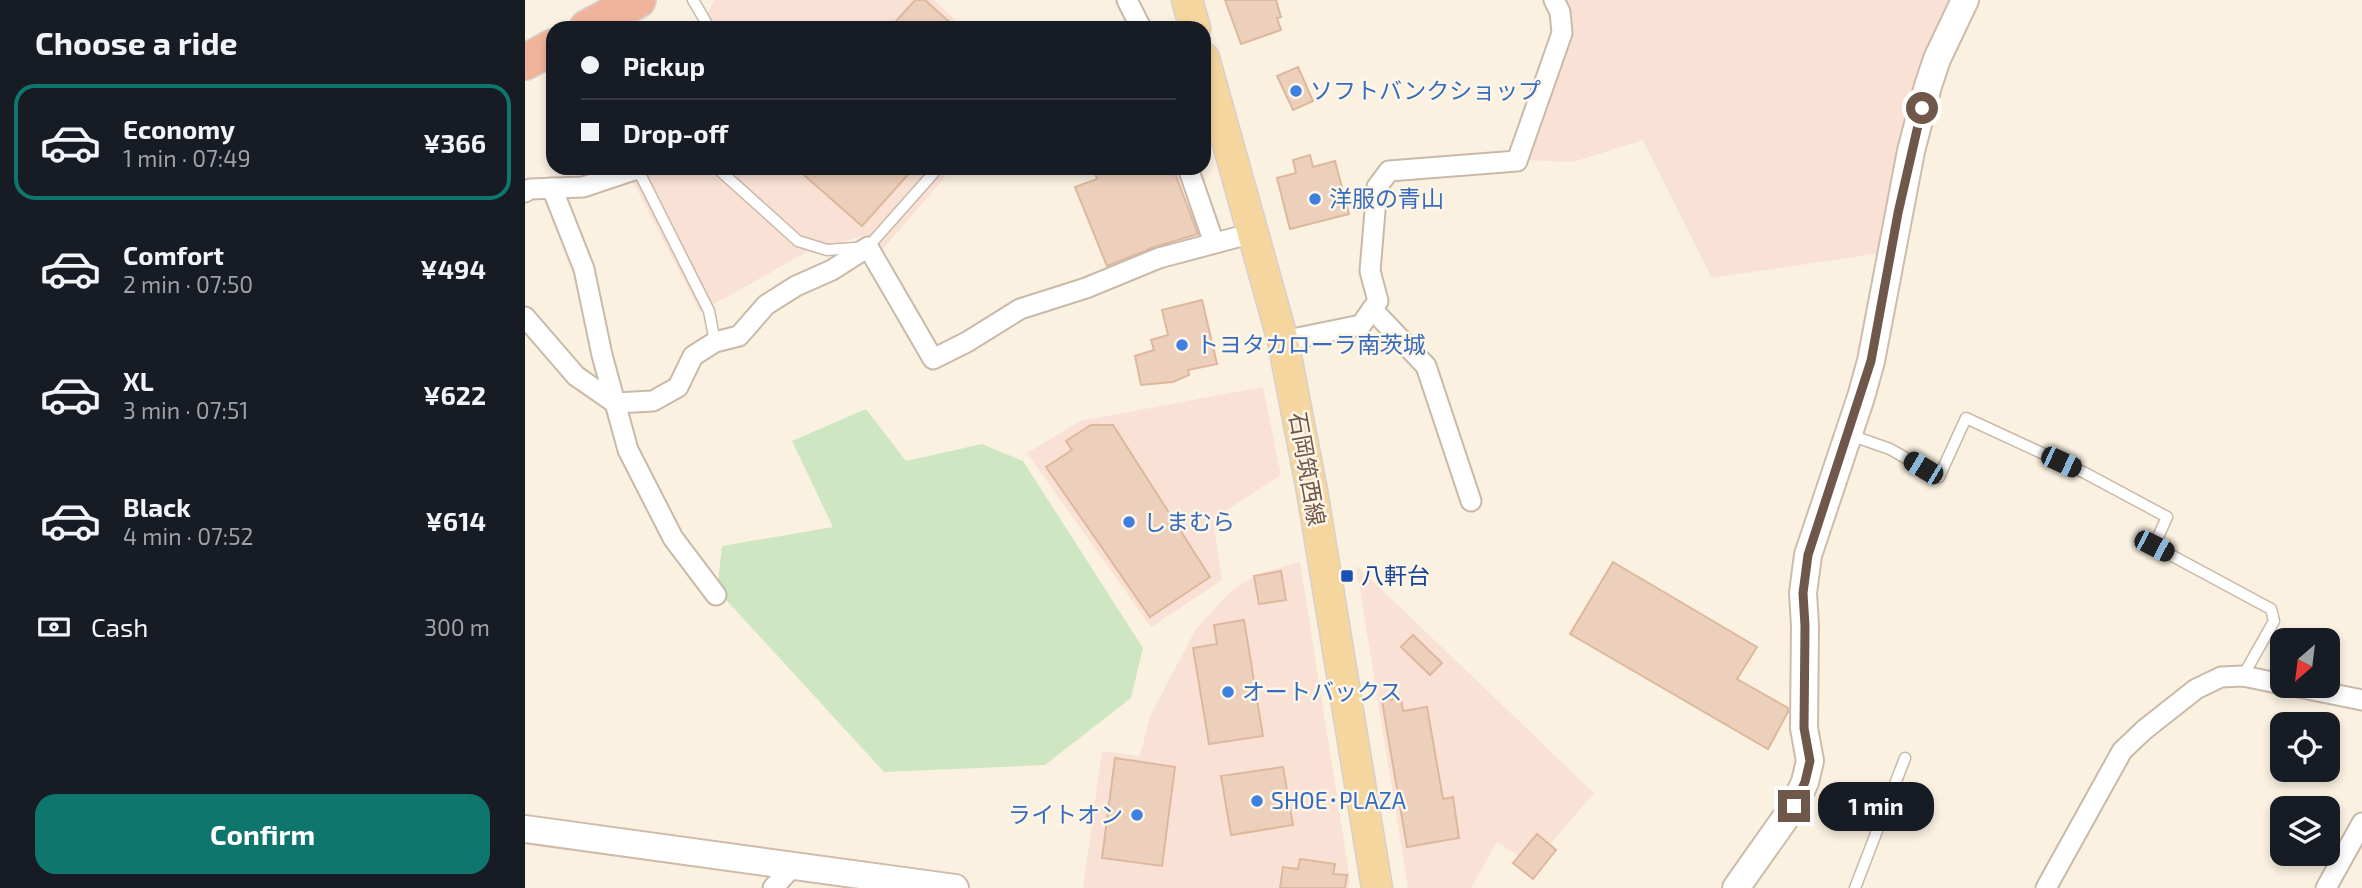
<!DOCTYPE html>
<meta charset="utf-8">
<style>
body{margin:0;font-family:"Exo 2","Noto Sans JP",sans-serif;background:#20242c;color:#f1f3f6;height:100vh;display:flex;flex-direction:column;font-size:26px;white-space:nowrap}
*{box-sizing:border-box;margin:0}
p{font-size:23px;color:#9ea1a6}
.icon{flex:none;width:38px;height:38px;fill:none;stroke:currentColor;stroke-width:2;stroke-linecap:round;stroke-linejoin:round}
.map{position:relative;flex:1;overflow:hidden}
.drawer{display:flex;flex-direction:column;background:#171b24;width:525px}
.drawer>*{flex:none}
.top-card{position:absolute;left:21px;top:21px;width:665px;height:154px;border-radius:21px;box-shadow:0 4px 10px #0003;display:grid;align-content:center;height:154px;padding:0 35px;background:#171b24}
.needle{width:46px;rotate:208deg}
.controls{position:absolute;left:1745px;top:628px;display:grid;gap:14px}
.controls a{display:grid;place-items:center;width:70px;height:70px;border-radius:14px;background:#171b24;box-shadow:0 4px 10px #0003;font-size:35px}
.end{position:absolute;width:32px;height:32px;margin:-16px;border:9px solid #6f584a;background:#fff;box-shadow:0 0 0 4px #fff}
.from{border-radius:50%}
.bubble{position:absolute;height:49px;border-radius:21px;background:#171b24;box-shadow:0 4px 10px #0003;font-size:23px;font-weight:700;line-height:49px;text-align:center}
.car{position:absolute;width:21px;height:42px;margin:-21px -10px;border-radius:9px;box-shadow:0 0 5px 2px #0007;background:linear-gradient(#222 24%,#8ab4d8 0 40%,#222 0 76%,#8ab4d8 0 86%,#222 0)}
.top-card b{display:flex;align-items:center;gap:24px;height:66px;font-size:26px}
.top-card b+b{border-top:2px solid #363941}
.top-card i{width:18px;height:18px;background:#f1f3f6}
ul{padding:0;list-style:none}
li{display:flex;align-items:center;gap:21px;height:116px;margin:0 14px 10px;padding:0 21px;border:4px solid transparent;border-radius:21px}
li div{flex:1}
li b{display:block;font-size:26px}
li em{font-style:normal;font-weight:700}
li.current{border-color:#0f766e}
li>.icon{width:63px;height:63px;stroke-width:1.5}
h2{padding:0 35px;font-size:32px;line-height:84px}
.pay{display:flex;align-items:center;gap:18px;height:77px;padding:0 35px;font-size:26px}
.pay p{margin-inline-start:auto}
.primary-button{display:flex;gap:14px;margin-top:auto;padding:14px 35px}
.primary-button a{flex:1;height:80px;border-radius:21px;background:#0f766e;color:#fff;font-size:28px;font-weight:700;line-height:80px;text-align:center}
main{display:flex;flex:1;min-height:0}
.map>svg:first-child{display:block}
</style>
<main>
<section class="drawer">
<h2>Choose a ride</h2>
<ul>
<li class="current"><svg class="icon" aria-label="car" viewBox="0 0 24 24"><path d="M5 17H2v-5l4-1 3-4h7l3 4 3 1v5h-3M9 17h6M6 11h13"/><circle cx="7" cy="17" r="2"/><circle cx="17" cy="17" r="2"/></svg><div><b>Economy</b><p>1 min · 07:49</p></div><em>¥366</em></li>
<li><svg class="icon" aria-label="car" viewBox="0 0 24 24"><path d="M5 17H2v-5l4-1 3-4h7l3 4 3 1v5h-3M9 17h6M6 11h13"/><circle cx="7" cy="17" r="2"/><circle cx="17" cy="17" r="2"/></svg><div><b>Comfort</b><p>2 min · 07:50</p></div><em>¥494</em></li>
<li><svg class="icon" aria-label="car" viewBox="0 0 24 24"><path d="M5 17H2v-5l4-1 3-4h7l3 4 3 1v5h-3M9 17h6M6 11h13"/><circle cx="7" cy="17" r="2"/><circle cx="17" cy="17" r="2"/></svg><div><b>XL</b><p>3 min · 07:51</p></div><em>¥622</em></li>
<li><svg class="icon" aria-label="car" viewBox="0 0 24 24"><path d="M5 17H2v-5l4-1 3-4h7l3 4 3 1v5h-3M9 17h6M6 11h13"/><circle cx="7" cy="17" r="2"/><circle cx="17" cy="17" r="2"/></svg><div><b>Black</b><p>4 min · 07:52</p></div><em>¥614</em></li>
</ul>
<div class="pay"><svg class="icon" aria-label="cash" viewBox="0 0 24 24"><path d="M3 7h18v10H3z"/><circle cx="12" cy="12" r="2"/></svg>Cash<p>300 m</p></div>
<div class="primary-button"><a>Confirm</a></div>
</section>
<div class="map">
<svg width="1837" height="888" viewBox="0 0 1837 888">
<rect width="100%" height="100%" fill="#faf1e1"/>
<g fill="#fae1d6">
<path d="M189 0H409L439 28H176Z"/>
<path d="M1037 0H1429L1355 253 1187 278 1118 140 1048 162 1001 160Z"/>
<path d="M101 168H428L358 249 337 236 280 253 175 312Z"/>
<path d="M738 387 756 475 688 519 697 580 626 627 502 453 555 421Z"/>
<path d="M775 562 825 879 824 888H558L577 751 615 756 625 716 671 629 707 590 733 574Z"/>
<path d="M831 565 1069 793 1007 865 972 842 946 888H883Z"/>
</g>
<path fill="#cfe6c2" d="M341 409 381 461 457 444 498 461 618 648 606 698 520 765 359 772 192 590 197 546 308 527 267 441Z"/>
<g fill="#edd0bb" stroke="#deb89d" stroke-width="2">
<path d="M390 0H400L431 28H365Z"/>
<path d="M700 0H751L756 17 752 18 756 30 716 44Z"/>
<path d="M773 67 788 101 768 110 752 76Z"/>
<path d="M785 155 788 167 810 161 824 214 765 229 752 178 771 173 768 160Z"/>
<path d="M271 168H389L337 226Z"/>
<path d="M568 168H648L673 234 629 247 582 266 550 187 572 179Z"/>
<path d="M677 300 692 364 663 370 664 375 648 382 616 385 610 356 629 350 626 340 643 335 637 310Z"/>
<path d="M566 425H588L685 577 625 617 521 467 547 450 541 441Z"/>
<path d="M1088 562 1232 647 1212 679 1263 708V712L1243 749 1045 634Z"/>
<path d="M756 571 761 600 734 604 729 576Z"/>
<path d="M719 620 738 736 684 744 668 648 692 644 689 625Z"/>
<path d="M888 635 917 663 905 675 876 647Z"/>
<path d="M876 698 878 711 902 707 918 799 928 797 934 838 882 847 857 701Z"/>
<path d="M590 758 650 767 637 866 577 858Z"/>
<path d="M758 767 768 825 706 835 696 776Z"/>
<path d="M1012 834 1031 850 1008 879 988 863Z"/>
<path d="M775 859 810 864 808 874 822 875 820 888H755L758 867 773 869Z"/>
</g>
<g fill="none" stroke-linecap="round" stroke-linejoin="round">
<g stroke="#c9b9a9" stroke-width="13">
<g id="lane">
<path d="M168 0 182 24 181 28"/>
<path d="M112 168 184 311 190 342"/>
<path d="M192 168 273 241 302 250 343 247 413 168"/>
<path d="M1325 435 1365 449 1414 477 1441 418 1560 473 1642 517 1629 546 1746 609 1749 621 1718 676"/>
<path d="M1330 888 1380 758"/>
</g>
</g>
<g stroke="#c9b9a9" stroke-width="23">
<g id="street">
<path d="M602 0 616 28"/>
<path d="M663 168 689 243"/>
<path d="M27 188 59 269 77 355 103 450 148 538 191 595"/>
<path d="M0 192 5 189 58 187 112 169"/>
<path d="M847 309 901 366 946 501"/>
<path d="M0 317 51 376 90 403 128 401 153 387 168 356 190 342 214 336 241 305 271 286 307 270 343 247 408 359 442 342 495 309 561 288 634 258 728 233"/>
<path d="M758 341 836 325 853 301 845 271 852 187 864 171 992 161 1037 33 1035 12 1029 0"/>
<path d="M1768 686 1837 700"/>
<path d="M248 888 270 864"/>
<path d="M1521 888 1597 751 1619 730 1671 689 1696 677 1718 676 1757 684"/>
<path d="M1801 888 1837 823"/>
</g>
</g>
<g stroke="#cfbbaa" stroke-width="30">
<g id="secondary">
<path d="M0 829 430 888"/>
<path d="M1211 888 1269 806 1280 782 1285 761 1279 728 1280 626 1278 593 1283 555 1336 397 1346 361 1386 151 1403 86 1412 59 1440 0"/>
</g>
</g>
<g stroke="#d7d0cc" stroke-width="33">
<g id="primary">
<path d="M662 0 670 28"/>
<path d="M679 58 758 341 787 491 852 888"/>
</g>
</g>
<g stroke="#d7d0cc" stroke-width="38">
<g id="highway">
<path d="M62 28 113 0"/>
<path d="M0 62 28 47"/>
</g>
</g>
<use href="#lane" stroke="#fff" stroke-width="10"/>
<use href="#street" stroke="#fff" stroke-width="19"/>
<use href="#secondary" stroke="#fff" stroke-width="26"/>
<use href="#primary" stroke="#f4d69e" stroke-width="30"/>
<use href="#highway" stroke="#f0b49c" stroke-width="35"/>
</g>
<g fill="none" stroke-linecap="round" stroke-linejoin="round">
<path stroke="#6f584a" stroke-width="9" d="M1269 806 1280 782 1285 761 1279 728 1280 626 1278 593 1283 555 1346 361 1373 213 1397 108"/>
</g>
<g fill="#3f7fe0" stroke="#fdf5e7" stroke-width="2.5">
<circle cx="771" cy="91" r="7"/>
<circle cx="790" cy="199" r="7"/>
<circle cx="657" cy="345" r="7"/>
<circle cx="604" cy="522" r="7"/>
<circle cx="703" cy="692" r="7"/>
<circle cx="732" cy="801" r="7"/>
<circle cx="612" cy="815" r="7"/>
</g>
<rect fill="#1a4fb4" stroke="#fdf5e7" stroke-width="2.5" x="815" y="569" width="14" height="14" rx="3.5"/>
<g text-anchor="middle" stroke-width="5" stroke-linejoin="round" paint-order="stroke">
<g font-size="23" fill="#366cbe" stroke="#fdf5e7" text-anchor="start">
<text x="785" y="99">ソフトバンクショップ</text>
<text x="804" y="207">洋服の青山</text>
<text x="671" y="353">トヨタカローラ南茨城</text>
<text x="618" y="530">しまむら</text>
<text x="717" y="700">オートバックス</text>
<text x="746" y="809">SHOE･PLAZA</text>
<text x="598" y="823" text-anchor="end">ライトオン</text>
</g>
<g font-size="23" fill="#6f584a" stroke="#fdf5e7">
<text transform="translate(782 469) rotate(80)" y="8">石岡筑西線</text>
</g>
<g font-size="23" fill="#164399" stroke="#fdf5e7" text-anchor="start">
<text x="836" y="584">八軒台</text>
</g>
</g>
</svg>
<div class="controls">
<a><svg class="needle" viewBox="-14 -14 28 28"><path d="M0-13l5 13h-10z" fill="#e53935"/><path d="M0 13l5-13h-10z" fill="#9ea1a6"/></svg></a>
<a><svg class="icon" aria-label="locate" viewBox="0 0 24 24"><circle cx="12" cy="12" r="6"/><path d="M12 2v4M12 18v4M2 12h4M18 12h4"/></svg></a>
<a><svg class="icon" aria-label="layers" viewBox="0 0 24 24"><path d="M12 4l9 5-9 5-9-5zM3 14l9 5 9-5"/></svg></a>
</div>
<i class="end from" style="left:1397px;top:108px"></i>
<i class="end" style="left:1269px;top:806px"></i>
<div class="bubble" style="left:1293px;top:782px;width:116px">1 min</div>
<i class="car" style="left:1536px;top:462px;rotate:115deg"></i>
<i class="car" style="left:1398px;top:468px;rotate:301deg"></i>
<i class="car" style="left:1629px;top:546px;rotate:117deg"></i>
<div class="top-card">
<b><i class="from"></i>Pickup</b>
<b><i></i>Drop-off</b>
</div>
</div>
</main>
